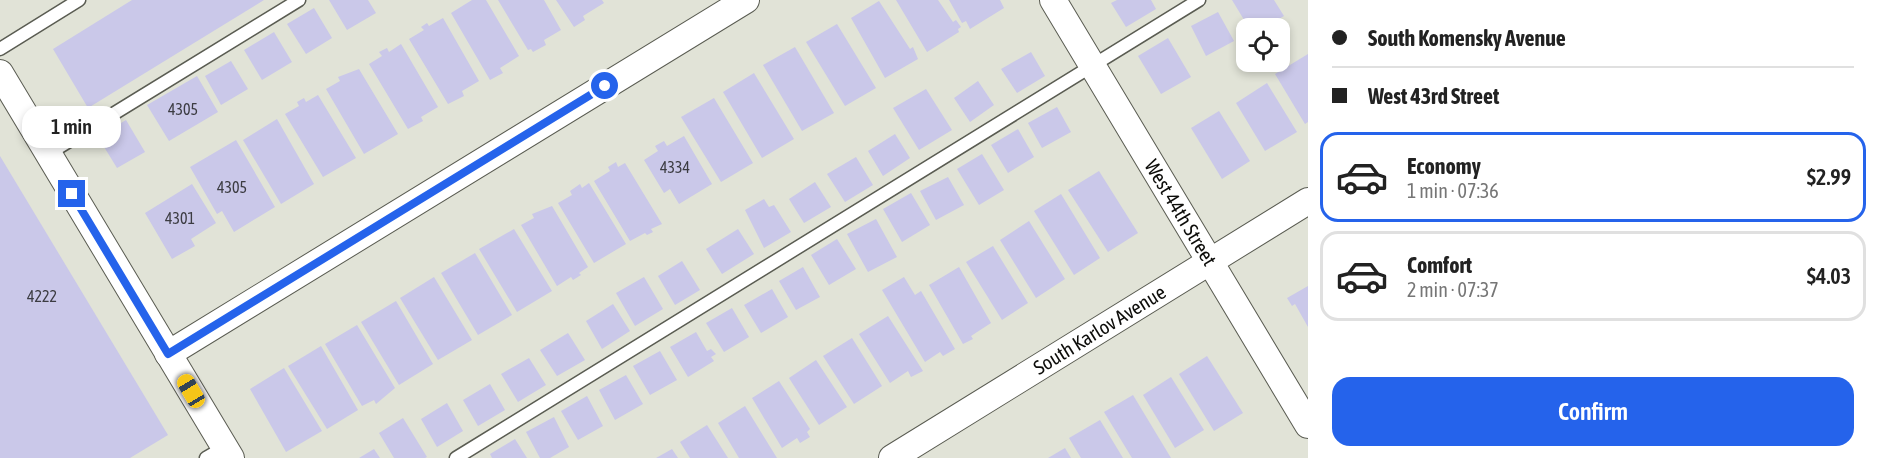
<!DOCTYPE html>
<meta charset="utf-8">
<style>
body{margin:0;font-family:"Asap Condensed",sans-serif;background:#f2f2f2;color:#222;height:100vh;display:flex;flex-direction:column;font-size:22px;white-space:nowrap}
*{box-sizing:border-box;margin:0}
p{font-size:20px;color:#767676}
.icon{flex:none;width:33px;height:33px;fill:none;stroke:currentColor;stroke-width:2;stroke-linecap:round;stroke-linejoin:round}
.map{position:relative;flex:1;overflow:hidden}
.drawer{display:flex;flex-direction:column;background:#fff;width:570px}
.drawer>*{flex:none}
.top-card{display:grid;align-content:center;height:132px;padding:0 24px;background:#fff}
.tools{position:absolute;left:1236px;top:18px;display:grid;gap:12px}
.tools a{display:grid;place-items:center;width:54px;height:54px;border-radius:12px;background:#fff;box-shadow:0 3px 9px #0003;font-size:30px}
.end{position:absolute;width:27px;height:27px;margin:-14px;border:8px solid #2563eb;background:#fff;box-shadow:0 0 0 3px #fff}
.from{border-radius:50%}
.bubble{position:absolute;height:42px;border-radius:18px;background:#fff;box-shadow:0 3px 9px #0003;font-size:20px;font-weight:600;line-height:42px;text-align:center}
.car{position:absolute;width:18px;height:36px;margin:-18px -9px;border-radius:8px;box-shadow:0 0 4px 2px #0007;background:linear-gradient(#f5c518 24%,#345 0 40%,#f5c518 0 76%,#345 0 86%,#f5c518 0)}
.top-card b{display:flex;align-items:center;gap:21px;height:57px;font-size:22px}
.top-card b+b{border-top:2px solid #e0e0e0}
.top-card i{width:15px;height:15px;background:#222}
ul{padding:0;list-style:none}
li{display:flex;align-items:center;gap:18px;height:90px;margin:0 12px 9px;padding:0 12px;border:3px solid #e0e0e0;border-radius:18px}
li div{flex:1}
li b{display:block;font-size:22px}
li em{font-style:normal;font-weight:600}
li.selected{border-color:#2563eb}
li>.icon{width:54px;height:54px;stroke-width:1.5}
.cta{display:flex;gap:12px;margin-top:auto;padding:12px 24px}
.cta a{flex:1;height:69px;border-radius:18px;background:#2563eb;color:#fff;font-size:24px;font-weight:600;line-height:69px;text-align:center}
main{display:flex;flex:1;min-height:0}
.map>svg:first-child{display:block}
</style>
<main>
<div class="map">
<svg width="1308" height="458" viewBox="0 0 1308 458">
<rect width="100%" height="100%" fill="#e1e3d7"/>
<g fill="#cac8e9">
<path d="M132 0H264L88 108 53 49Z"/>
<path d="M329 0H368L376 13 347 30Z"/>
<path d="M472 0H486L519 56 500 68 503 73 490 80 451 13Z"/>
<path d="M498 0H544L561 30 544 40 546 45 533 52 531 49 528 50Z"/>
<path d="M556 0H602L604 3 583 16 585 20 574 27Z"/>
<path d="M896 0H938L953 22 956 20 961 27 958 29 959 32 927 52Z"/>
<path d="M949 0H1000L1004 8 970 29 966 21 962 23Z"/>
<path d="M1117 0H1151L1156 9 1126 27 1111 3Z"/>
<path d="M1232 0H1274L1284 16 1263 28H1249Z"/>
<path d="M879 1 910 49 913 47 918 59 885 78 851 18Z"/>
<path d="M314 8 332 38 306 54 287 24Z"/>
<path d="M1218 12 1234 41 1206 56 1191 26Z"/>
<path d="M443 18 479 81 462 91 464 96 448 104 409 39 424 30 421 27 427 23 429 26Z"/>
<path d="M837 24 876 88 845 106 806 42Z"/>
<path d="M274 32 292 62 262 80 244 50Z"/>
<path d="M1168 38 1191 77 1161 94 1138 56Z"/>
<path d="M401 44 438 107 421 117 423 121 408 129 369 64 382 56 379 52 387 48 389 52Z"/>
<path d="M795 47 834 113 802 131 763 65Z"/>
<path d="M1031 52 1045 76 1017 93 1001 69Z"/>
<path d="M1308 54V122L1305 124 1275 74Z"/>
<path d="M231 61 248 89 221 105 205 76Z"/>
<path d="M359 69 398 134 364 154 326 89 340 81 338 77Z"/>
<path d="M754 73 794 139 762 158 723 92Z"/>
<path d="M197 76 218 112 169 141 147 105Z"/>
<path d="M978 81 994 105 970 122 954 98Z"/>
<path d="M1267 83 1297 132 1265 151 1236 103Z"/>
<path d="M926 89 952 130 919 150 893 108Z"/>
<path d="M318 95 356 158 323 177 285 114 299 106 297 102 304 98 306 102Z"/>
<path d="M714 98 753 163 721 182 681 117Z"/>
<path d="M1057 107 1071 132 1042 148 1028 123Z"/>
<path d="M1219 111 1250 161 1222 179 1191 128Z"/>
<path d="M277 119 314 184 281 204 243 140Z"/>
<path d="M126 120 145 152 117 168 98 137Z"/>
<path d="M1018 129 1034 157 1008 173 991 145Z"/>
<path d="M895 134 910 158 883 176 868 151Z"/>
<path d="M684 136 712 184 679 204 670 189 664 193 644 160 658 151 655 146 664 141 667 146Z"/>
<path d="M236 140 275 207 234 232 222 211 217 214 190 167Z"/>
<path d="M982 154 1004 190 979 205 957 169Z"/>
<path d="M0 156 168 435 130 458H0Z"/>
<path d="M856 157 873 185 845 202 827 174Z"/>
<path d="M616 162 618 167 625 163 662 224 651 229 653 232 647 235 645 233 630 241 594 181 610 171 608 167Z"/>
<path d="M1099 171 1138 233 1108 252 1068 190Z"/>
<path d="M948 177 964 205 936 220 920 191Z"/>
<path d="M815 182 831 207 804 223 789 199Z"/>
<path d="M589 183 626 244 594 263 558 203 572 195 570 191 580 184 582 188Z"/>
<path d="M192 184 216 223 191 239 195 246 172 259 145 213Z"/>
<path d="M911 193 930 225 902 242 883 209Z"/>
<path d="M1061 194 1100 258 1074 275 1034 211Z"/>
<path d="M764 199 769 207 774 205 791 232 764 248 745 210Z"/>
<path d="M552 206 588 267 579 273 581 275 573 280 571 277 557 286 521 225 534 218 532 214Z"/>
<path d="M876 219 897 257 868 272 847 234Z"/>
<path d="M1029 221 1065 279 1036 298 1000 240Z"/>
<path d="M514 229 552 291 517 312 479 249Z"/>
<path d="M738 229 754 254 722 274 706 249Z"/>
<path d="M837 239 856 269 829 285 811 255Z"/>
<path d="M993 246 1028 303 1002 320 966 262Z"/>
<path d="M475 253 512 315 478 335 441 273Z"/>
<path d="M682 261 700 290 675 305 658 276Z"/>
<path d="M803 267 820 297 796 310 779 281Z"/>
<path d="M959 267 991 323 971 336 973 339 963 344 929 285Z"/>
<path d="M434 277 472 340 438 360 400 298Z"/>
<path d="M644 277 663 309 635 326 616 293Z"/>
<path d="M904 277 915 295 921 291 955 349 943 356 940 352 925 362 882 290Z"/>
<path d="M1308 286V327L1295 304 1292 306 1287 298Z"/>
<path d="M772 289 788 317 761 333 744 305Z"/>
<path d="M396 301 433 364 399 385 361 322Z"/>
<path d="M613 304 630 331 602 349 586 321Z"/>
<path d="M732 308 749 337 724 352 706 323Z"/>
<path d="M888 316 923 371 911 377 908 371 890 383 859 334Z"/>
<path d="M357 325 395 388 376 404 374 400 362 406 325 344Z"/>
<path d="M696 332 707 351 711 349 716 354 711 357 714 361 688 377 670 347Z"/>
<path d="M568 333 585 360 557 376 540 350Z"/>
<path d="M852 338 882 386 854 404 823 356Z"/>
<path d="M321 346 358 410 327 429 288 366Z"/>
<path d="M660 351 677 380 650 395 633 366Z"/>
<path d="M1207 356 1243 413 1214 431 1179 374Z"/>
<path d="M529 358 546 385 518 402 501 374Z"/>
<path d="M816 360 847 407 819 425 789 378Z"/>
<path d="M284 368 322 431 286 452 250 389Z"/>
<path d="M626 375 643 404 615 420 599 390Z"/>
<path d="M1171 377 1204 430 1175 448 1143 395Z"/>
<path d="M779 381 810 429 807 432 810 437 800 443 797 438 782 448 752 398Z"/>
<path d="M490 384 505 410 478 426 463 400Z"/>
<path d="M1133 395 1171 458H1132L1104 412Z"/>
<path d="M587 396 603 426 578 440 561 411Z"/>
<path d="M447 403 463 431 437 447 421 419Z"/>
<path d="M745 406 777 458H739L718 423Z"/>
<path d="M554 417 569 447 550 458H540L526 432Z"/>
<path d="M403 418 427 457 425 458H394L379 433Z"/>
<path d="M1100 420 1123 458H1081L1069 438Z"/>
<path d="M707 425 728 458H690L680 442Z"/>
<path d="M515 439 527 458H492L490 454Z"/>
<path d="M1065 448 1071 458H1048Z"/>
<path d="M374 449 380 458H359Z"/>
<path d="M672 449 678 458H656Z"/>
</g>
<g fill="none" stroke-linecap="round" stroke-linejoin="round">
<g stroke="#5a5c52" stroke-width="15">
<g id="service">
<path d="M0 49 79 0"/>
<path d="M48 154 299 0"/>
<path d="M206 458 225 447"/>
<path d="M456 458 1199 0"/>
</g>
</g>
<g stroke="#5a5c52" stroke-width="28">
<g id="minor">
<path id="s1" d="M1053 0 1308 425"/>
<path d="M0 73 231 458"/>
<path d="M168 354 746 0"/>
<path id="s2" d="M892 458 1308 201"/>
</g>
</g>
<use href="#service" stroke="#fff" stroke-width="12"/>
<use href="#minor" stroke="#fff" stroke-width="26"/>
</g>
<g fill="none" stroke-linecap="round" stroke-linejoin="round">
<path stroke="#2563eb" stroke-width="8" d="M72 194 168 354 605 86"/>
</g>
<g text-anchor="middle" stroke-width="4.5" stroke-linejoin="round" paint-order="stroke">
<g font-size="16" fill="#3c3c42">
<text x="183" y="115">4305</text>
<text x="675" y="173">4334</text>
<text x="232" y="193">4305</text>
<text x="180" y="224">4301</text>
<text x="42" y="302">4222</text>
</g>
<g font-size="20" fill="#0d0d0a" stroke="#fff">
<text dy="7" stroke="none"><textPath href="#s1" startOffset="248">West 44th Street</textPath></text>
<text dy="7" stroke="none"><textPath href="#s2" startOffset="244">South Karlov Avenue</textPath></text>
</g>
</g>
</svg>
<div class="tools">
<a><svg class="icon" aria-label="locate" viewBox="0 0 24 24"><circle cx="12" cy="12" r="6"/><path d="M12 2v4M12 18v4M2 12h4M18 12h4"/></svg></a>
</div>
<i class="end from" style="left:605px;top:86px"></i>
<i class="end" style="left:72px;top:194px"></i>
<div class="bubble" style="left:22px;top:106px;width:99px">1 min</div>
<i class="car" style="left:191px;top:391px;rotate:329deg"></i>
</div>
<section class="drawer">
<div class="top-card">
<b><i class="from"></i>South Komensky Avenue</b>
<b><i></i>West 43rd Street</b>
</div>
<ul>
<li class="selected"><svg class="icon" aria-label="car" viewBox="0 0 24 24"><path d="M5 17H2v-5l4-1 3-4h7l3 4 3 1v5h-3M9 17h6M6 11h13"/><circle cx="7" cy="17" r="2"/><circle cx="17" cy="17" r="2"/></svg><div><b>Economy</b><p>1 min · 07:36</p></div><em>$2.99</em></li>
<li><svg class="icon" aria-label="car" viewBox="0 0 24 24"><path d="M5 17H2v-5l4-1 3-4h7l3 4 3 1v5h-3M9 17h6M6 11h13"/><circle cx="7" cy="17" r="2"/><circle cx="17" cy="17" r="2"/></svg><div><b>Comfort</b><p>2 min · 07:37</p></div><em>$4.03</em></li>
</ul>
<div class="cta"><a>Confirm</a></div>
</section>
</main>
